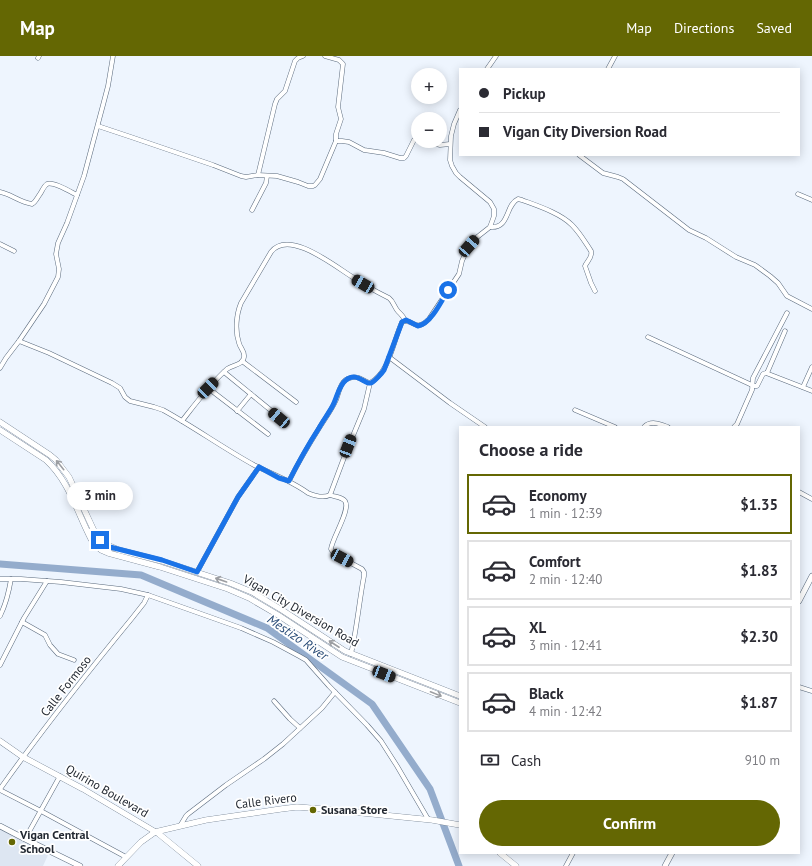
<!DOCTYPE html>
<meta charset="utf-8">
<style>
body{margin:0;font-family:"PT Sans",sans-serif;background:#f2f2f3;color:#2b2b33;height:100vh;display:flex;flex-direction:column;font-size:15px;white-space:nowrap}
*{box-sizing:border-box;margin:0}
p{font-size:13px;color:#7c7c81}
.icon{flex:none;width:22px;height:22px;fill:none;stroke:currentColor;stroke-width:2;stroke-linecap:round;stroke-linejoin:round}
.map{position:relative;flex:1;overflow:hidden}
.drawer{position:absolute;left:459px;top:370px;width:341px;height:428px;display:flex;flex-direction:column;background:#fff;border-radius:0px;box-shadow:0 2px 10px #0003}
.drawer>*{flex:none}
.guide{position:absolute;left:459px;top:12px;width:341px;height:88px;border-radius:0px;box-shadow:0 2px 10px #0003;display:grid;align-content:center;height:88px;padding:0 20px;background:#fff}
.fabs{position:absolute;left:411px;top:12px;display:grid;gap:8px}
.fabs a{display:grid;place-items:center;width:36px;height:36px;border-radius:50%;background:#fff;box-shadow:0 2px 10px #0003;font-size:20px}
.end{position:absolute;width:18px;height:18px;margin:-9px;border:5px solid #1a73e8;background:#fff;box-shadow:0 0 0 2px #fff}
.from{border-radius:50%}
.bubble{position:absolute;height:28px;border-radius:14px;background:#fff;box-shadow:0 2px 10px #0003;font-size:13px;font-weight:700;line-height:28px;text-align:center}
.car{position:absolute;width:12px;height:24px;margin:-12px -6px;border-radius:5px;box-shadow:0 0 3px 1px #0007;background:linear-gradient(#222 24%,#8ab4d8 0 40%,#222 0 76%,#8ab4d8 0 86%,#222 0)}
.guide b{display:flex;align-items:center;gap:14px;height:38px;font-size:15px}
.guide b+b{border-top:1px solid #e1e1e2}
.guide i{width:10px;height:10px;background:#2b2b33}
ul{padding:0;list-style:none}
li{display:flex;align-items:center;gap:12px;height:60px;margin:0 8px 6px;padding:0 12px;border:2px solid #e1e1e2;border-radius:0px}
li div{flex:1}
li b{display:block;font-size:15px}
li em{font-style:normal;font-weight:700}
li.current{border-color:#646703}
li>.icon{width:36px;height:36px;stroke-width:1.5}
h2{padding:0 20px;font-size:18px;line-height:48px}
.pay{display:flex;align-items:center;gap:10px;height:44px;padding:0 20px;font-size:15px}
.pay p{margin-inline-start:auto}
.cta{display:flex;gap:8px;margin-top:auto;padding:8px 20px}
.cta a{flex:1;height:46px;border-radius:24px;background:#646703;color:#fff;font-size:16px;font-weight:700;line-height:46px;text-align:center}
header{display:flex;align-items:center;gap:24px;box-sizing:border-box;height:56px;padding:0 20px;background:#646703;color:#fff}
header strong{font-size:19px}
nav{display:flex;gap:22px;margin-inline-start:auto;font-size:14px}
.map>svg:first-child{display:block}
</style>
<header>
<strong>Map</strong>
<nav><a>Map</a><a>Directions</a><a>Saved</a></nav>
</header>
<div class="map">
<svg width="812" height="810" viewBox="0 0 812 810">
<rect width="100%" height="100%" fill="#eef5fe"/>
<path fill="#dde6f2" d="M0 773 48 799 43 810H0Z"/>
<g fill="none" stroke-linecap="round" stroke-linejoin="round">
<path stroke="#94accc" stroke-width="7" d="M0 508 141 519 267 572 372 648 430 733 459 810"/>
<g stroke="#5a6a7d" stroke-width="5">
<g id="minor">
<path d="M38 2 39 0"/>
<path d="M487 13 496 0"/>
<path d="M608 13 615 0"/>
<path d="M98 70 131 81 213 109 241 120 246 121 258 119 277 120 298 126 308 130H313L315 129 320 123 336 85V78L341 63 338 51 343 8 339 4 325 0"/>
<path d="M336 85H342L349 86 364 94 384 97 400 102H404L406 100 414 84 418 82"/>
<path d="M426 85 440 89 450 88"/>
<path d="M579 99 603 117 618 121 623 123 689 174 706 182 736 201 755 209 770 220 778 227 787 240 812 253"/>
<path d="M258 119 275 48 277 43 285 35 295 5 298 2 303 0"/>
<path d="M0 136C11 138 19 146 32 148 36 146 37 142 40 138 42 135 44 130 47 128 53 125 71 136 77 139"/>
<path d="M798 138 812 144"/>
<path d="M252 154 266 127 267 120"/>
<path d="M490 171C510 173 505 149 518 143L522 144C538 150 560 157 572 169 580 177 585 186 591 195 593 201 587 205 585 210L591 227 595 235"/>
<path d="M0 188 14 195"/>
<path d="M648 281 754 330H757L763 318 766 317 812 335"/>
<path d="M19 285 49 297 112 327 120 332 125 341 130 345 154 351 163 354C194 371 223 392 254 409 272 418 292 425 308 437 315 440 324 442 330 439 335 441 342 441 345 445 351 454 332 482 331 493L334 498 362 513 364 516V520C359 546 357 572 351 598"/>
<path d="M389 301 450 347 485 371"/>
<path d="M242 305 296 346"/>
<path d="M0 312 6 302 19 285 44 248 58 221 59 213 56 198 58 187 67 167 84 120 103 49 108 30 113 0"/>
<path d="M224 316 279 361"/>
<path d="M767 317 785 275"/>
<path d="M803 331 812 311"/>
<path d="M208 332 268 378"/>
<path d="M575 354 615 371"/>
<path d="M237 355 251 338"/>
<path d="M182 365C196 347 210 328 227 313 233 309 243 309 244 301 245 295 240 292 239 287 235 275 236 259 241 247L271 196C289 172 337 212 354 222 365 230 377 236 389 242 393 245 394 250 397 254 400 258 404 260 405 265"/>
<path d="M644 371C651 364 660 368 668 371"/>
<path d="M734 371 737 368 752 334 753 322 787 257"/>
<path d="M289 425C298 407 308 390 318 374 324 364 331 355 336 344 339 337 340 324 350 322 358 319 363 325 370 327 390 316 393 285 402 266 414 261 414 278 429 263L459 218 462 205 466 196 476 182 490 171 494 160V153L490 146 460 121 456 117 452 110 450 104 451 80 454 68 460 54"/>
<path d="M799 436 812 443"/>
<path d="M330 439 345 399 364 353 370 327"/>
<path d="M197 516 238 441 259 411"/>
<path d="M0 523H21L61 526 121 533 148 539 241 572 273 586 299 600 306 604 313 612 329 630 367 669 381 685 397 710 428 763"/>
<path d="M0 560C6 548 9 535 11 523"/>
<path d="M22 566 45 579 50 589 58 598 74 604"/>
<path d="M0 609 24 562 47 525"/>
<path d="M799 631 812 635"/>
<path d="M274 645 290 663 300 672"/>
<path d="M0 733C42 674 87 617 133 561L144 547 148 539"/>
<path d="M0 734 41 755 126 801"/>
<path d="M180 770 186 760 188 758 226 729 264 703 283 688 322 652 335 636"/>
<path d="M25 783 60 720"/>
<path d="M566 810 573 797"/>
</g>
</g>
<g stroke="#5a6a7d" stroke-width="6">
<g id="tertiary">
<path d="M799 545 812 520"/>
<path d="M0 770 25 783 80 810"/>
<path d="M665 810 672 797"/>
</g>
</g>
<g stroke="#5a6a7d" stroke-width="6">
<g id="secondary">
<path d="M0 366 50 399 56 404 69 421 96 479 105 488 119 494 162 505 230 527 252 536 282 554 345 595 460 640"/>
<path d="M0 374 46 404C69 425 77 456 91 483L95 489 101 494 108 497 160 511 228 533 249 542 278 559 342 601 460 647"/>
<path d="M0 685 23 701 83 733 159 778 198 810"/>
<path d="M500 797 516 810"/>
<path d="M118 810 141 786 155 776 206 764 281 753 297 751 323 753 432 764 460 769"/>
</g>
</g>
<use href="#minor" stroke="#fff" stroke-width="4"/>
<use href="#tertiary" stroke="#fff" stroke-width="5"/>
<use href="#secondary" stroke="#fff" stroke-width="5.5"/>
</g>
<defs><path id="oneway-shaft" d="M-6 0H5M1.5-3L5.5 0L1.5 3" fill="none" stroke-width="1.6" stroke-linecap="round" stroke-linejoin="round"/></defs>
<g stroke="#9c9ea2">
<use href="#oneway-shaft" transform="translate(60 409) rotate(-129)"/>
<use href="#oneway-shaft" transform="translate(221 524) rotate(-161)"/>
<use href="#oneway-shaft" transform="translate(334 588) rotate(-147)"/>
<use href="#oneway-shaft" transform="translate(436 638) rotate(22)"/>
</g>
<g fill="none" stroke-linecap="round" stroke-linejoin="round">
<path stroke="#1a73e8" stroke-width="5" d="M100 484 105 488 110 491 162 504 197 516 238 441 259 411 279 422 289 425C298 407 308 389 319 372 323 365 328 358 332 351 337 343 338 330 346 324 357 315 365 329 371 327 375 325 382 317 384 314L402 266 406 264 418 270C431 268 442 244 448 234"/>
</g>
<g fill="#646703" stroke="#fff" stroke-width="1.5">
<circle cx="313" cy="754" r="4"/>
<circle cx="12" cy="786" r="4"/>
</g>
<g text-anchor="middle" stroke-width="3.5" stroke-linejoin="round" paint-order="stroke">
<g font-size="12" fill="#222831" stroke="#fff">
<text transform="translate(301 555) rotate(30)" y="4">Vigan City Diversion Road</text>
<text transform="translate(66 630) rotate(-52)" y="4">Calle Formoso</text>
<text transform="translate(107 735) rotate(30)" y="4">Quirino Boulevard</text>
<text transform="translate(266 745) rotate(-7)" y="4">Calle Rivero</text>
</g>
<g font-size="12" font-weight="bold" fill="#222831" stroke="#fff" text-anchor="start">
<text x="321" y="758">Susana Store</text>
<text x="20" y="783">Vigan Central<tspan x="20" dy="14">School</tspan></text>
</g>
<g font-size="13" font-style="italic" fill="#274a76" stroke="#fff">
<text transform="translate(298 581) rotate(34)" y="5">Mestizo River</text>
</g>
</g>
</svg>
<div class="fabs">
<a>+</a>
<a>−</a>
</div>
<i class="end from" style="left:448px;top:234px"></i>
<i class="end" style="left:100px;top:484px"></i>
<div class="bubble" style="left:67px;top:426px;width:66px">3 min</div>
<i class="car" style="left:469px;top:190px;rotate:41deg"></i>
<i class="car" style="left:363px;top:228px;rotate:300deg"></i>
<i class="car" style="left:208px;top:332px;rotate:45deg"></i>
<i class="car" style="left:279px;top:362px;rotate:310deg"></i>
<i class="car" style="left:348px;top:390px;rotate:21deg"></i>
<i class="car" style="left:342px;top:502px;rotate:118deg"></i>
<i class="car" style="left:384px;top:618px;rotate:111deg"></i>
<div class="guide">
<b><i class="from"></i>Pickup</b>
<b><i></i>Vigan City Diversion Road</b>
</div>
<section class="drawer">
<h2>Choose a ride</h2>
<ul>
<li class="current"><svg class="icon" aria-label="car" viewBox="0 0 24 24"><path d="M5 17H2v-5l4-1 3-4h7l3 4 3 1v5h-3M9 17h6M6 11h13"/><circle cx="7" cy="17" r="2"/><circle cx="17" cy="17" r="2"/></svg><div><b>Economy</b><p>1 min · 12:39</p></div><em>$1.35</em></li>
<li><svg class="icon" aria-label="car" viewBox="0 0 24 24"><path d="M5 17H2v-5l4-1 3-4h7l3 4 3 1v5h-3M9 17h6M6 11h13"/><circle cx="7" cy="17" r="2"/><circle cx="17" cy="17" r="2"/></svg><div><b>Comfort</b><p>2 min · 12:40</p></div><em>$1.83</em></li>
<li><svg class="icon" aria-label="car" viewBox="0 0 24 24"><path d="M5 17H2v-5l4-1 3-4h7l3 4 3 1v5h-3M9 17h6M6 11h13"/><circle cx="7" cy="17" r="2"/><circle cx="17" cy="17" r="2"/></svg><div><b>XL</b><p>3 min · 12:41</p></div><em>$2.30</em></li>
<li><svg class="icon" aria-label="car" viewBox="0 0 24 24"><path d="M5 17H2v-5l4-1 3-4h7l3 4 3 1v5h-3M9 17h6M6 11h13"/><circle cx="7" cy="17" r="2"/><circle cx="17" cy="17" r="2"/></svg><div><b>Black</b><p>4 min · 12:42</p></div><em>$1.87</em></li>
</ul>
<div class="pay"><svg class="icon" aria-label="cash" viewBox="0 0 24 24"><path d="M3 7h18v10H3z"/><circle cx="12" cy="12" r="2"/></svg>Cash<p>910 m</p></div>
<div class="cta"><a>Confirm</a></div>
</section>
</div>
